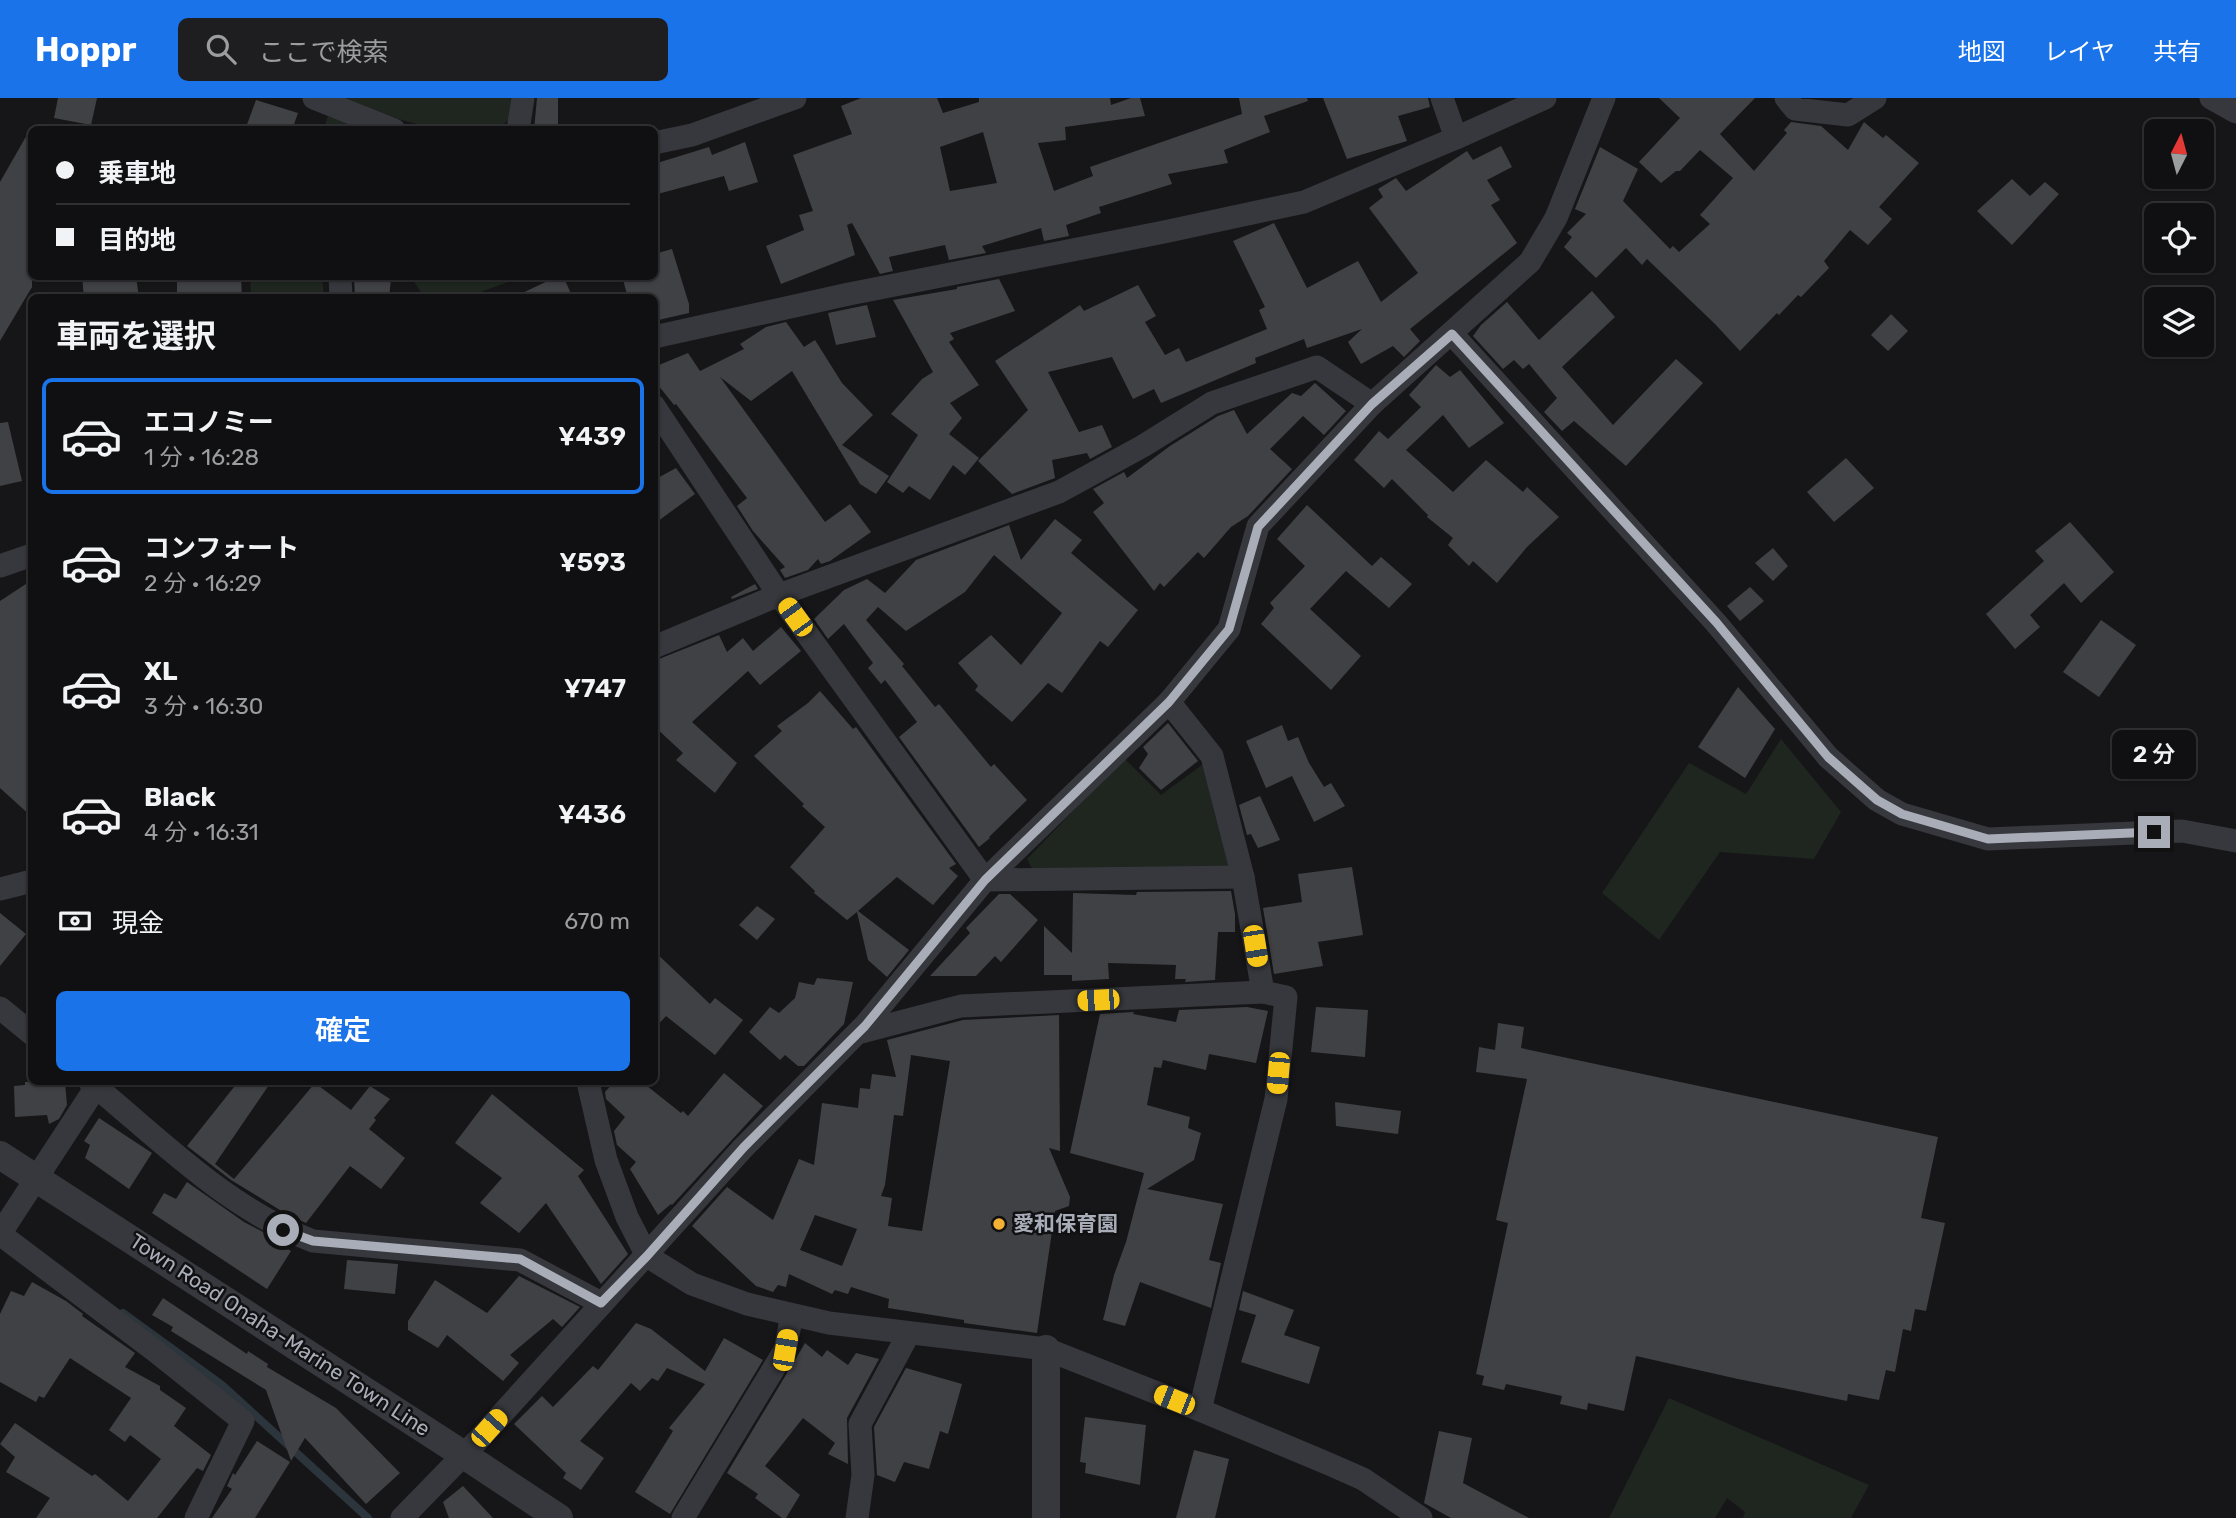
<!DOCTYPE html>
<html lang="ja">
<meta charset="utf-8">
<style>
body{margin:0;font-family:Rubik,"Noto Sans JP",sans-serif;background:#1e1e20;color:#f1f3f6;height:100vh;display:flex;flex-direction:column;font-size:26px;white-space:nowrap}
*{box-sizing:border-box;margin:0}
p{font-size:23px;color:#9c9d9f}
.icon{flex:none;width:38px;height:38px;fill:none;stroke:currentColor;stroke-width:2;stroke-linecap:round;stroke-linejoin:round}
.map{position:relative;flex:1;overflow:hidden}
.details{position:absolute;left:28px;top:196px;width:630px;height:791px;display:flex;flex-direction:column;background:#101012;border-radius:10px;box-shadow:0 2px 5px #0004,0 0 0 2px #303032}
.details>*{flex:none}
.top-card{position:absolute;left:28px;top:28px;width:630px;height:154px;border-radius:10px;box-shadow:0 2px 5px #0004,0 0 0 2px #303032;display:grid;align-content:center;height:154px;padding:0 28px;background:#101012}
.needle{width:46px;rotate:6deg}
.tools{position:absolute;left:2144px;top:21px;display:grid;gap:14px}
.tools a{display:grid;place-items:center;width:70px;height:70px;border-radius:10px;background:#101012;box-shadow:0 2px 5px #0004,0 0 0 2px #303032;font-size:35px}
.end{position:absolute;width:32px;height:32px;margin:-16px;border:9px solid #a8adb8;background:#111;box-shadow:0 0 0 4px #111}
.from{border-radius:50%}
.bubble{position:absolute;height:49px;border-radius:10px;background:#101012;box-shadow:0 2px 5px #0004,0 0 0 2px #303032;font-size:23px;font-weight:600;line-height:49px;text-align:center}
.car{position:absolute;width:21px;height:42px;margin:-21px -10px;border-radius:9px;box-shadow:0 0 5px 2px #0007;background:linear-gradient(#f5c518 24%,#345 0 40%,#f5c518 0 76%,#345 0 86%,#f5c518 0)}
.top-card b{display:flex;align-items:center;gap:24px;height:66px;font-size:26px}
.top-card b+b{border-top:2px solid #303032}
.top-card i{width:18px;height:18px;background:#f1f3f6}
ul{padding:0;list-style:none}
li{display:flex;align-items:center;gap:21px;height:116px;margin:0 14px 10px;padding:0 14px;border:4px solid transparent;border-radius:10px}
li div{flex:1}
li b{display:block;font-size:26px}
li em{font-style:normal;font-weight:600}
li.active{border-color:#1a73e8}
li>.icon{width:63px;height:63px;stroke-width:1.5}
h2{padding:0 28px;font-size:32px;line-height:84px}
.pay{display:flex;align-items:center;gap:18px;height:77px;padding:0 28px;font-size:26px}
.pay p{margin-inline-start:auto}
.button{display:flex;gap:14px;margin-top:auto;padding:14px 28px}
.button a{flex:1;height:80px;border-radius:10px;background:#1a73e8;color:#fff;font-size:28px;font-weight:600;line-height:80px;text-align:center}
header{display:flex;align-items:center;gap:42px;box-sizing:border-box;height:98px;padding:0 35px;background:#1a73e8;color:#fff}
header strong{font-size:33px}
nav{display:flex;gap:38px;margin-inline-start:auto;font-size:24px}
.search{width:490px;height:63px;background:#1e1e20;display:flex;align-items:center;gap:18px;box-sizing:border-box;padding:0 24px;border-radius:10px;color:#9c9d9f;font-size:26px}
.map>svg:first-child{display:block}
</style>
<header>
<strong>Hoppr</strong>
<div class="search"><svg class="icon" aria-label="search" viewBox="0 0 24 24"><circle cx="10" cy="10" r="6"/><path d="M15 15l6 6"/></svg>ここで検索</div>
<nav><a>地図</a><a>レイヤ</a><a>共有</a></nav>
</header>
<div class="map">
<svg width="2236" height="1420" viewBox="0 0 2236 1420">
<rect width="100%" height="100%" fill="#161618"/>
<g fill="#1e261f">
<path d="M343 0H511L510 20 498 32C473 32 447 32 421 27 394 21 368 10 343 0Z"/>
<path d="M328 18 365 31 323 32Z"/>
<path d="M250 179H322L324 199H251Z"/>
<path d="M411 179H522L467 199H424Z"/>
<path d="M1781 641 1841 714 1814 761 1720 754 1659 842 1602 795 1689 665 1746 696Z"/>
<path d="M1124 660 1161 697 1206 664 1235 773 1034 774 1027 761Z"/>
<path d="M1669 1300 1869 1387 1851 1420H1743L1745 1414 1727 1400 1715 1420H1609Z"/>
</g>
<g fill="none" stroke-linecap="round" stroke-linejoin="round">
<path stroke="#2c353c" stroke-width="8" d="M123 1215 222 1287 368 1420"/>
</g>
<g fill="#404145" fill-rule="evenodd">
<path d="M58 0H97L91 27 54 20Z"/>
<path d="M537 0H558V32H534Z"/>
<path d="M861 0H937L943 15 979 4V0H1110L1111 7 1131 0H1140L1145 18 1065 29 1066 42 1038 45 1054 93 1093 78 1090 69 1242 16 1239 0H1307L1308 3 1264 18 1270 34 1224 52 1228 65 1168 76 1172 86 1099 109 1101 115 1066 127 1069 138 1044 143 1041 130 982 148 986 155 949 162 945 147 889 159 893 173 880 176 852 125 847 127 855 157 781 186 766 148 804 132 799 117 813 113 793 57 852 36 841 8ZM983 34 997 85 950 93 940 49Z"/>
<path d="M1323 0H1428L1430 9 1398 18 1407 43 1347 61Z"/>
<path d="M1659 0H1755L1720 36 1754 73 1787 35 1784 32 1791 24 1821 28 1848 52 1864 24 1883 40 1886 37 1919 65 1879 109 1892 121 1868 147 1850 132 1824 163 1829 170 1801 199 1798 197 1779 217 1777 215 1740 253 1715 226 1647 161 1642 167 1626 150 1596 180 1564 149 1572 139 1567 135 1586 116 1575 111 1600 49 1638 71 1623 103 1670 151 1673 148 1679 154 1710 126 1700 117 1733 80 1700 52 1680 73H1676L1661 85 1639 64 1680 20Z"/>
<path d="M256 2 298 15 292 32H245Z"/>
<path d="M32 28V189L0 243V84Z"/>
<path d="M745 44 758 84 729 93 724 78 654 97V66L709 49 712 57Z"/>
<path d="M1501 48 1512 69 1487 82 1500 102 1491 107 1517 145 1410 231 1420 243 1404 259 1393 248 1361 266 1348 244 1362 231 1307 250 1304 241 1255 260 1256 265 1161 305 1154 291 1133 301 1112 259 1048 274 1079 334 1102 327 1112 349 1090 361 1087 355 1052 362 1055 380 1012 396 978 363 1028 312 995 263 1080 207 1084 213 1138 187 1156 218 1145 224 1165 257 1179 250 1186 264 1267 231 1259 212 1265 209 1233 143 1274 125 1307 190 1358 163 1381 204 1418 175 1369 110 1383 99 1378 91 1396 80 1406 93 1467 53 1473 62Z"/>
<path d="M2012 81 2030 98 2045 84 2059 96 2012 147 1977 113Z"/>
<path d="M672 151 689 206V215L654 223V200H628L622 178H654V156Z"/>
<path d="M82 178H136L139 200H84Z"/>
<path d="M241 178 242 200H177V179Z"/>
<path d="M354 178H382L381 180 391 181 389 200H355Z"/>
<path d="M558 178H563L573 200H512Z"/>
<path d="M999 181 1015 213 950 235 954 241 949 244 979 287 950 305 962 320 949 336 979 360 965 377 953 367 930 402 909 388 903 395 887 384 918 337 891 316 922 281 933 274 893 202 957 191V189Z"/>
<path d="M1592 193 1615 219 1562 269 1613 327 1676 261 1703 285 1626 368 1574 323 1562 333 1544 314 1557 300 1529 266 1523 271 1514 262 1503 271 1473 238 1481 227 1507 204 1539 242Z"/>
<path d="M867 207 876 239 836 247 828 215Z"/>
<path d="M1891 216 1908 233 1888 253 1871 237Z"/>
<path d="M786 224 804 249 815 242 842 285 873 317 842 347 889 378 876 396 860 386 792 273 751 303 720 279 825 424 850 406 871 434 830 463 821 466 818 461 808 472 785 480 780 472 785 469 753 433 737 408 747 400 676 306 674 307 654 282V269L688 255 700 273 744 251 740 246 766 229Z"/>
<path d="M1436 267 1450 279 1460 272 1504 325 1469 350 1443 317 1406 352 1453 394 1486 362 1523 394 1527 389 1559 419 1527 449 1497 485 1473 463 1469 468 1448 447 1453 440 1427 419 1428 417 1392 381 1384 390 1354 362 1379 333 1388 341 1421 309 1409 297Z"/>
<path d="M1315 285 1346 313 1324 337 1303 318 1270 351 1292 371 1248 418 1231 429 1204 460 1198 454 1164 489 1160 485 1154 493 1093 414 1104 405 1093 391 1124 374 1127 380 1170 348 1218 318 1234 312 1247 336 1292 295 1301 298Z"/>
<path d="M8 324 22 383 0 388V325Z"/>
<path d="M1846 360 1874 390 1834 424 1807 394Z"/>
<path d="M676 370 695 396 654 426V382Z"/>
<path d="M1307 407 1372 468 1381 459 1412 486 1389 510 1346 473 1310 511 1361 558 1331 592 1261 526 1274 510 1270 505 1305 468 1277 441Z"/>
<path d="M1055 421 1082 442 1071 455 1138 512 1108 549 1100 543 1062 595 1048 585 1012 624 975 592 978 588 958 565 991 537 1021 567 1062 515 994 457 965 494 906 533 878 509 866 522 904 566 902 568 935 609 939 606 991 669 994 666 1027 702 989 739 990 740 979 749 899 639 917 624 885 582 881 586 868 570 873 565 844 526 828 541 814 521 844 492 867 481 885 495 916 462 1009 427 1021 462Z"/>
<path d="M2070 424 2114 474 2081 505 2064 485 2030 517 2040 529 2015 551 1986 516 2044 463 2035 453Z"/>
<path d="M1773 450 1788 468 1773 483 1755 465Z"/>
<path d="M32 482V719L0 690V503Z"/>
<path d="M755 486 758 491 732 501 731 499Z"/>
<path d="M1750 489 1764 503 1740 523 1727 508Z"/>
<path d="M2101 522 2136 547 2099 599 2063 574Z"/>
<path d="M781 529 801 553 760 587 748 573 692 624 737 665 715 695 676 662 683 655 654 628V563L719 537 727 554 743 540 753 553Z"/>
<path d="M1738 589 1775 631 1745 680 1698 649Z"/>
<path d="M820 593 853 631 856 629 956 766 949 770 958 778 933 807 897 779 858 813 909 852 887 879 868 862 857 814 847 822 814 795 815 793 790 769 825 729 802 708 804 706 754 658 782 633 777 628 808 605Z"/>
<path d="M1168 625 1198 663 1161 692 1139 670 1148 656 1143 649Z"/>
<path d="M1282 627 1288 643 1298 639 1309 665 1324 689 1331 685 1345 708 1314 724 1292 678 1266 690 1246 643Z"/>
<path d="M1260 698 1280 742 1258 750 1251 736 1247 737 1239 707Z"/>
<path d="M1352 769 1363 837 1318 844 1323 868 1274 876 1263 810 1302 804 1298 776Z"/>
<path d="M1231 793 1235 816V834H1218L1215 882 1185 884 1186 881H1175L1176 867 1108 865 1109 881 1072 883V877H1044V828L1072 855 1073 795 1136 797 1137 794Z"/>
<path d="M999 796H1010L1038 822 1001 864 995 858 976 878H930L970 835 966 830Z"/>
<path d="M757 808 775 821 757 842 739 827Z"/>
<path d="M0 815 26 836 0 868Z"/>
<path d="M654 853 710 906 715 900 743 922 715 957 666 918 654 931Z"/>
<path d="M817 880 853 884 844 926 804 968H798L785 957 780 962 749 934 770 909 779 915 795 900 799 884 814 887Z"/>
<path d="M1247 909 1268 913 1256 965 1209 956 1206 972 1163 962 1161 970 1154 969 1147 1007 1190 1019 1188 1030 1201 1035 1194 1062 1147 1091 1223 1106 1209 1162 1221 1165 1211 1210 1140 1184 1125 1228 1103 1222 1114 1177 1126 1144 1144 1075 1070 1055 1100 916 1134 914 1133 916 1176 924 1179 912Z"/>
<path d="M1316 909 1368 912 1365 959 1311 954Z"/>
<path d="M1059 917 1060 1053 1049 1050 1070 1099 1069 1108 1055 1113 1037 1235 964 1225V1222L888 1210 889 1201 851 1189 848 1196 835 1192 832 1196 789 1176 786 1189 778 1187 773 1194 756 1188 692 1128 727 1089 773 1122 799 1061 814 1067 822 1005 858 1010 860 990 870 991 872 976 896 979 887 942 963 922ZM911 957 950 963 922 1133 888 1128 892 1100 881 1098 885 1087 894 1017 903 1018ZM815 1117 857 1131 842 1168 800 1152Z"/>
<path d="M1498 925 1524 929 1521 950 1938 1039 1921 1120 1945 1125 1926 1213 1915 1211 1911 1233 1903 1231 1895 1274 1886 1272 1879 1302 1848 1296 1847 1303 1738 1281 1636 1258 1624 1313 1588 1305 1587 1312 1560 1306 1562 1298 1506 1286 1504 1292 1482 1287 1484 1278 1476 1276 1508 1125 1496 1122 1527 981 1476 974 1479 949 1495 952Z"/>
<path d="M724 975 763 1008 672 1107 671 1106 658 1117 630 1071 636 1064 617 1047 614 1033 625 1019 606 1001 605 994 614 984H642L681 1015 683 1013 688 1018Z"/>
<path d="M25 984H65L67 1007 59 1021 49 1026 47 1017 15 1019 14 988 25 987Z"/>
<path d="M238 984H271L215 1066 234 1081 315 985 351 1012 370 988 390 1001 374 1020 376 1022 369 1031 405 1060 381 1091 350 1068 306 1125 288 1117 231 1082 187 1048Z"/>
<path d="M492 996 584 1072 578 1078 628 1156 601 1186 546 1105 519 1135 480 1105 502 1080 455 1045Z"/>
<path d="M1335 1004 1401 1013 1398 1036 1336 1028Z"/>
<path d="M99 1020 152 1055 129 1091 85 1060 90 1047 84 1043Z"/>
<path d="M187 1084 244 1124 288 1147 286 1150 291 1153 267 1191 152 1115 164 1095 176 1101Z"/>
<path d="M347 1162 398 1166 395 1196 344 1191Z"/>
<path d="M519 1178 580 1209 562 1229 553 1221 510 1257 519 1265 503 1283 447 1237 438 1250 408 1232V1223L435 1182 487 1215Z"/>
<path d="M32 1184 66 1203 83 1216 82 1218 135 1255 125 1269 160 1288V1292L186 1310 174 1328 211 1357 203 1373 197 1370 157 1420H36L50 1400 6 1374 15 1359 0 1346 15 1325 92 1378 95 1376 128 1403 161 1361 130 1337 125 1344 109 1332 131 1300 70 1260 44 1300 39 1298 36 1304 0 1284V1216L11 1193 24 1198Z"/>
<path d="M1243 1193 1294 1212 1284 1237 1320 1249 1309 1286 1241 1264 1256 1217 1239 1212Z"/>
<path d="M163 1200 247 1256 248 1253 268 1266 267 1269 336 1310 400 1375 366 1406 305 1340 291 1363 266 1292 171 1233 173 1229 152 1217Z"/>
<path d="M636 1225 651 1231 705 1273 724 1240 763 1262 670 1416 635 1394 673 1333 669 1330 705 1286 667 1270 658 1283 652 1280 640 1293 631 1285 580 1343 604 1360 581 1392 563 1380 566 1375 514 1326 542 1298 553 1309 593 1268 598 1272Z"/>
<path d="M805 1245 822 1259 827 1252 848 1267 856 1255 879 1261 847 1320 848 1366 828 1356 835 1345 803 1320 765 1368 800 1397 786 1420H782L755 1400 758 1396 727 1375Z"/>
<path d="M906 1270 962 1286 948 1336 940 1333 929 1371 904 1364 895 1384 877 1377 874 1329Z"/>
<path d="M1085 1319 1146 1327 1140 1387 1085 1375 1086 1365 1080 1364Z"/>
<path d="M1439 1333 1472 1340 1463 1385 1529 1420H1451L1424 1405Z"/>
<path d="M257 1343 290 1364 255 1420H212L232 1391 227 1388 233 1375 235 1377Z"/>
<path d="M1194 1352 1229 1361 1215 1420H1176Z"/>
<path d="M463 1388 493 1420H449L443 1404Z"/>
</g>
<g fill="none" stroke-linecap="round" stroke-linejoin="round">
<g stroke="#37383d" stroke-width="23">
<path d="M314 0 394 32"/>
<path d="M1442 0 1456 40"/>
<path d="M1786 0 1795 11 1848 17 1875 0"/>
<path d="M2211 0 2236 14"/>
<path d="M518 32 523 0"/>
<path d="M654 45 692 37 795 0"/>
<path d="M340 178 341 200"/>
<path d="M1452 236 1716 525 1828 659 1877 702 1902 716 1988 741 2182 733 2236 743"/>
<path d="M654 239 849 196 1164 134 1304 104 1456 40 1545 0"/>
<path d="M654 308 779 497 985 782"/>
<path d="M0 468 32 457"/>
<path d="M654 549 779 497 1059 394 1143 348 1212 305 1317 269 1372 306"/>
<path d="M1169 604 1212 658 1243 779 1263 894 1286 899 1276 1001 1200 1312"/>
<path d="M985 782 1243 779"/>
<path d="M0 791 32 783"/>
<path d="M0 910 32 936"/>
<path d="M858 935 961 908 1263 894"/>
<path d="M90 984C161 1042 226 1110 313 1143L520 1162 601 1205"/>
<path d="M588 984 606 1062 627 1119 647 1158 692 1186 747 1206 829 1225 1046 1251 1200 1312 1329 1366 1363 1381 1421 1420"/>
<path d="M0 1136 154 1252 243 1323 196 1420"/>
<path d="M0 1136 96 989"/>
<path d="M402 1420 481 1339 744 1049 865 927 985 782 1169 604 1229 531 1258 428 1372 306 1530 164 1556 120 1604 0"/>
<path d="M683 1420 785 1252 792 1217"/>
<path d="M857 1420 863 1377 860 1326 909 1235"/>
</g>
<g stroke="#37383d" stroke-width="28">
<path d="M0 1057 464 1357 559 1420"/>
<path d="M1046 1251V1420"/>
</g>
</g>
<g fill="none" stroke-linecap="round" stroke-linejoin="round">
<path stroke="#a8adb8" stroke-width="9" d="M283 1132 313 1143 520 1161 601 1205 647 1158 744 1049 865 928 985 782 1169 604 1229 531 1258 429 1372 306 1452 236 1716 524 1828 659 1877 702 1902 716 1988 741 2154 734"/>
</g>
<circle fill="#f2b134" stroke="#111113" stroke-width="2.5" cx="999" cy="1126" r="7"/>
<g text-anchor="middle" stroke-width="5" stroke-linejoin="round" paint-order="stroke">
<g font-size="21" font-weight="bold" fill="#a8adb8" stroke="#111113" text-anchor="start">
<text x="1013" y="1133">愛和保育園</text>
</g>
<g font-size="21" fill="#a8adb8" stroke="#111113">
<text transform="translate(280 1237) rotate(33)" y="7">Town Road Onaha-Marine Town Line</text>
</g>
</g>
</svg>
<div class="tools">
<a><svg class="needle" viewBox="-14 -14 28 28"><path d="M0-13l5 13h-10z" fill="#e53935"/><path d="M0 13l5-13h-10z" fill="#9c9d9f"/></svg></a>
<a><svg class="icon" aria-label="locate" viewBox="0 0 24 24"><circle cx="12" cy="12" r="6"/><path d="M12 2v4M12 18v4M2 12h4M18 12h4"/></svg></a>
<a><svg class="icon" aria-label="layers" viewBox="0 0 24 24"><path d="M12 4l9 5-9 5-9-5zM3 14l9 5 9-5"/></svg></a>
</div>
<i class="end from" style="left:283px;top:1132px"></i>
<i class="end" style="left:2154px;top:734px"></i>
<div class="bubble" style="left:2112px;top:632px;width:84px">2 分</div>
<i class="car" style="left:795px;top:519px;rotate:324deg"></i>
<i class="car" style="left:1255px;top:848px;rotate:171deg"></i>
<i class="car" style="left:1098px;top:902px;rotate:267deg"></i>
<i class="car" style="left:1278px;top:975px;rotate:185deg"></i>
<i class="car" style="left:785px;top:1252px;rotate:10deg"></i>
<i class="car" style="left:1174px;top:1302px;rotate:292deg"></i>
<i class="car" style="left:489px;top:1330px;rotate:42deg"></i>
<div class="top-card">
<b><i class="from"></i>乗車地</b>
<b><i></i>目的地</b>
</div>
<section class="details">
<h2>車両を選択</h2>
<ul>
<li class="active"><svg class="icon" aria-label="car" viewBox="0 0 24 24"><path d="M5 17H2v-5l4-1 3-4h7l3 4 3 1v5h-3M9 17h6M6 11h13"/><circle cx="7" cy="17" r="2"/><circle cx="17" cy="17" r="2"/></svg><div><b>エコノミー</b><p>1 分 · 16:28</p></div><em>¥439</em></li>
<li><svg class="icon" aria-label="car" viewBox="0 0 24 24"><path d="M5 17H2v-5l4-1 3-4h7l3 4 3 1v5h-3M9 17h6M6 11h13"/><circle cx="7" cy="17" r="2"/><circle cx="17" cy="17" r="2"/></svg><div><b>コンフォート</b><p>2 分 · 16:29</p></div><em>¥593</em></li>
<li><svg class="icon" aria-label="car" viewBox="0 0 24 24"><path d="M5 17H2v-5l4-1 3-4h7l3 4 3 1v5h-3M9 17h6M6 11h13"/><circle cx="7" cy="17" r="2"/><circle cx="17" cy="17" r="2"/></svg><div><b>XL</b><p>3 分 · 16:30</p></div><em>¥747</em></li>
<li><svg class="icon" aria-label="car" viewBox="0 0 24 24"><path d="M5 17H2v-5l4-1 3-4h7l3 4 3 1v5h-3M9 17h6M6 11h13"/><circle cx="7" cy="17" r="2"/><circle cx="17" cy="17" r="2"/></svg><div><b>Black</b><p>4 分 · 16:31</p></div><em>¥436</em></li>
</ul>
<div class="pay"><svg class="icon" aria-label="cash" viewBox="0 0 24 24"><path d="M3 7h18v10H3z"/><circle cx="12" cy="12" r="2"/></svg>現金<p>670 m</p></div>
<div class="button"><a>確定</a></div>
</section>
</div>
